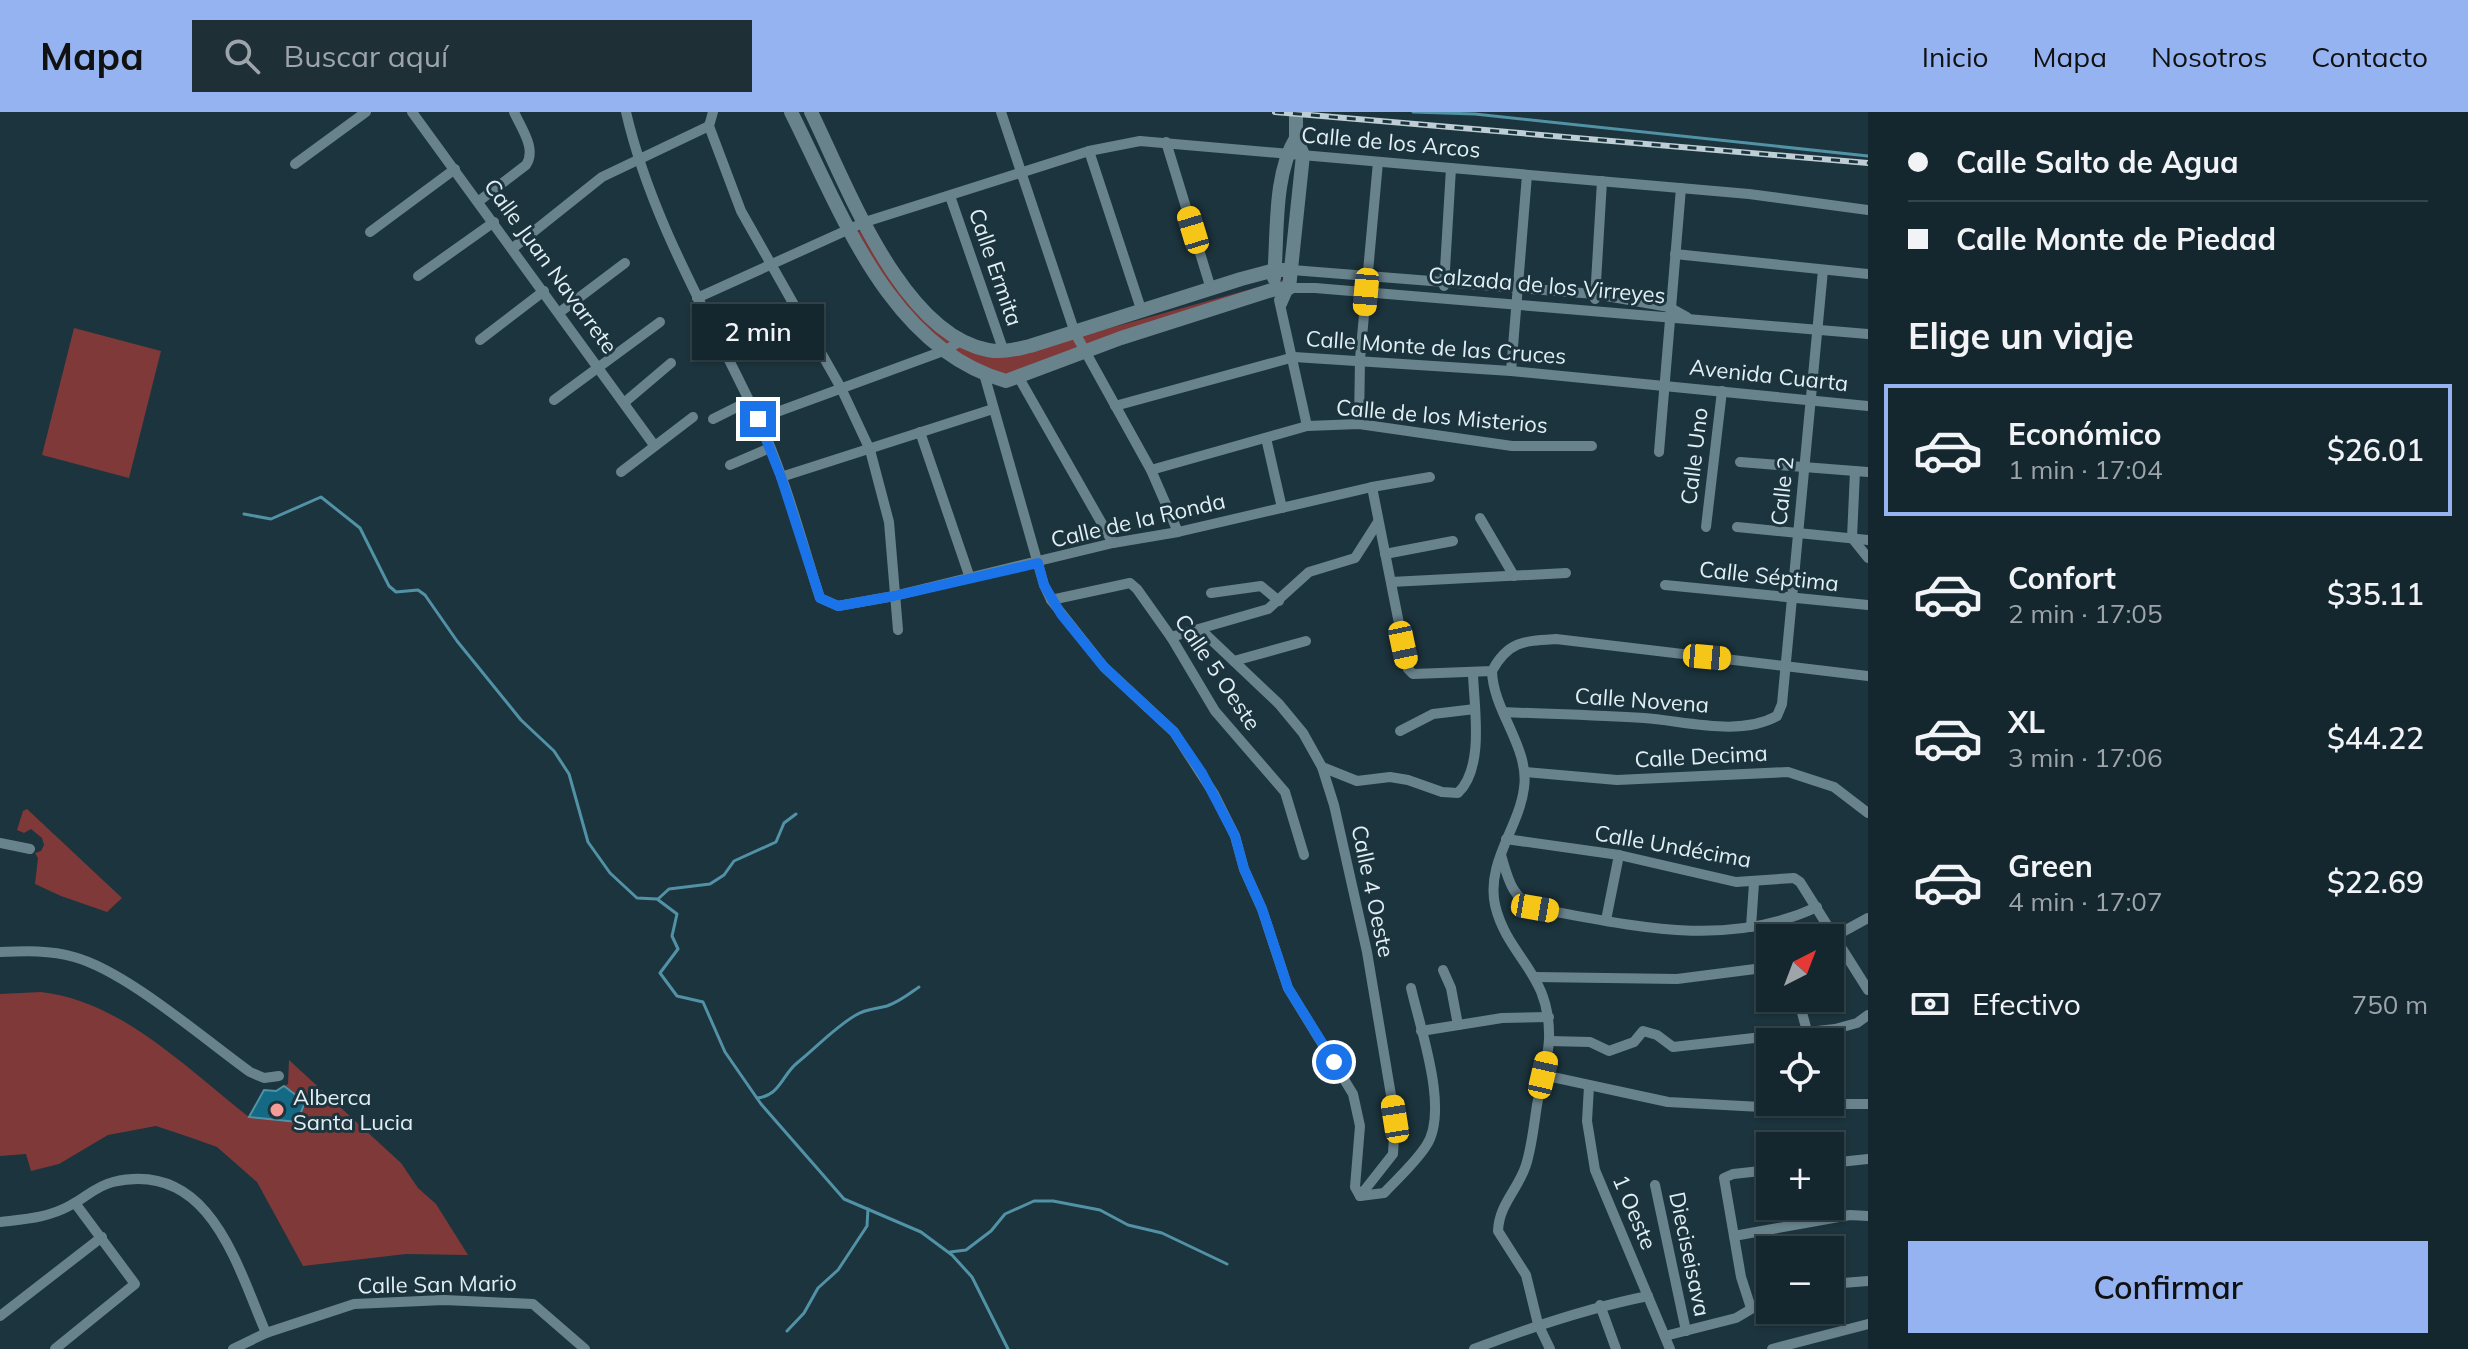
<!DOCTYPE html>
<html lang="es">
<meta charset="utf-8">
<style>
body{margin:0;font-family:Mulish,sans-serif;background:#1e2f36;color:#f1f3f6;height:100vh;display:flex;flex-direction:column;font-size:30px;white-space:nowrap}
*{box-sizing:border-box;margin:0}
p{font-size:26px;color:#9da5aa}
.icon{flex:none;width:44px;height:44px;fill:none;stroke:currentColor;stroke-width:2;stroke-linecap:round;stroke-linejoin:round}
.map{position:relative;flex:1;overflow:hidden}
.sheet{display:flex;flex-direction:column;background:#15272e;width:600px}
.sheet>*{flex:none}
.banner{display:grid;align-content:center;height:176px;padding:0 40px;background:#15272e}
.needle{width:52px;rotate:42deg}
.tools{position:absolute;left:1756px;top:812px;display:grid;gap:16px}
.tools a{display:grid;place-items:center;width:88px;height:88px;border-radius:0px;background:#15272e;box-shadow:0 2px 6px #0004,0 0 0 2px #34444a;font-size:40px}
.end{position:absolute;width:36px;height:36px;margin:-18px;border:10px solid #1a73e8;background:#fff;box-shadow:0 0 0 4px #fff}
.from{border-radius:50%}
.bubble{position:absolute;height:56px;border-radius:0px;background:#15272e;box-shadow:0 2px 6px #0004,0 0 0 2px #34444a;font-size:26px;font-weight:600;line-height:56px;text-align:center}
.car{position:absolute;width:24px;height:48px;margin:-24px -12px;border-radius:10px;box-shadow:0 0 6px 2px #0007;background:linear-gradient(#f5c518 24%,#345 0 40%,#f5c518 0 76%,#345 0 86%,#f5c518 0)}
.banner b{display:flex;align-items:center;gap:28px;height:76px;font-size:30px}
.banner b+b{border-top:2px solid #34444a}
.banner i{width:20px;height:20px;background:#f1f3f6}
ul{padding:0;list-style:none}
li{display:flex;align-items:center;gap:24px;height:132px;margin:0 16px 12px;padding:0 24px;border:4px solid transparent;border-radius:0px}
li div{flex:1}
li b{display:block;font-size:30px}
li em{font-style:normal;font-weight:600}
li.active{border-color:#95b2f1}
li>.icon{width:72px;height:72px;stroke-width:1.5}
h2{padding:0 40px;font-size:36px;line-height:96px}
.pay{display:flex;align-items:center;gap:20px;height:88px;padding:0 40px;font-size:30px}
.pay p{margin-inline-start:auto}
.action{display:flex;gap:16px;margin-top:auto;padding:16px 40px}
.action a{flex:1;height:92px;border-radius:0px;background:#95b2f1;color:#111;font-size:32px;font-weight:600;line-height:92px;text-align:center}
header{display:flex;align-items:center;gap:48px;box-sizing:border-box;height:112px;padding:0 40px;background:#95b2f1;color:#111}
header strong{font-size:38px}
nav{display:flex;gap:44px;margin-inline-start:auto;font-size:28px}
.search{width:560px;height:72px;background:#1e2f36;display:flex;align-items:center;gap:20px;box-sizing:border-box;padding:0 28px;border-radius:0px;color:#9da5aa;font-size:30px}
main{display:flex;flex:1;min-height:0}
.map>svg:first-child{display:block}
</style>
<header>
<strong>Mapa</strong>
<div class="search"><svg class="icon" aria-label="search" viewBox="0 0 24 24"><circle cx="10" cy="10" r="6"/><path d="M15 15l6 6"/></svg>Buscar aquí</div>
<nav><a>Inicio</a><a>Mapa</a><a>Nosotros</a><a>Contacto</a></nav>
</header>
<main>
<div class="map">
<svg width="1868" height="1237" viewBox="0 0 1868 1237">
<rect width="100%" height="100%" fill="#1c343d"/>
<g fill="#7f3938">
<path d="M866 115 886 155 953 225 1009 244 1287 167V178L1088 240 1012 274 920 221 853 123Z"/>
<path d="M74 216 161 239 129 366 42 343Z"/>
<path d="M27 697 122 786 107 800 61 784 35 772 38 746 35 741 41 739 44 733 42 726 31 717 24 721 17 718 23 699Z"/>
<path d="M41 880C122 889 187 957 249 1005L264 978 276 979 288 972 289 948 401 1051 418 1076 436 1092 468 1143 406 1142 303 1154 257 1070 217 1035 189 1025 156 1014 108 1023 59 1052 31 1059 26 1042 0 1044V882Z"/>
</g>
<path fill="#146a84" stroke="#5292a6" stroke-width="2" d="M284 974 305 990 297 1010 249 1005 264 978 276 979Z"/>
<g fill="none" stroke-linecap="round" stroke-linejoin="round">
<g stroke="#5292a6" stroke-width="3">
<path d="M1413 0 1475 2 1868 44"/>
<path d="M244 402 271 407 321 385 360 416 389 474 396 480 418 478 425 483 457 529 521 608 554 639 569 662 588 730 610 761 637 786 657 787 677 802 672 824 678 837 660 861 677 884 703 890 725 940 761 992 844 1087 921 1120 952 1143 972 1165 1008 1237"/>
<path d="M658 787 669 777 710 772 724 763 734 749 776 730 784 711 796 702"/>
<path d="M757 986C780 984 782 963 797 951 817 935 835 915 856 903 865 897 876 897 887 894 899 890 909 882 919 875"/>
<path d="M950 1140 966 1138 991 1119 1005 1102 1034 1089H1053L1100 1098 1128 1113 1162 1121 1227 1152"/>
<path d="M787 1219 804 1201 818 1176 838 1158 867 1114 868 1097"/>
</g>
<g stroke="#69838d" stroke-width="10">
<path d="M412 0 654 333"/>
<path d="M626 0C651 109 711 207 758 307 785 364 801 427 820 486L838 494 894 484 1113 431 1178 420 1372 375 1430 365"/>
<path d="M713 0 709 14 741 99 841 276 870 338 889 410 898 518"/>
<path d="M1001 0 1075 221 1151 358 1178 420"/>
<path d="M1166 30 1211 177"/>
<path d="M1089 39 1142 200"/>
<path d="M295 52 366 0"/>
<path d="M950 84 1004 240"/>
<path d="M479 89 526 53C537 37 521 16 514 0"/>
<path d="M370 120 455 57"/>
<path d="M513 136 602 65 709 14"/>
<path d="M1675 142 1868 162"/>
<path d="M1292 158 1595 182 1669 195 1687 205"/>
<path d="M418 164 494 110"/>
<path d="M1444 174 1451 56"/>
<path d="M697 186 865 110 1089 39 1140 29 1749 82 1868 98"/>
<path d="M1595 187 1602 69"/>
<path d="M1279 188 1307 314"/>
<path d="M1282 192 1289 176H1315L1868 222"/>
<path d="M560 200 625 151"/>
<path d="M480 228 544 179"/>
<path d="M1511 259 1527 63"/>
<path d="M984 262 1044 473 1051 488 1104 555 1174 620 1214 682 1235 724 1244 757 1262 797 1288 876 1353 982 1360 1014 1355 1075 1360 1084"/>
<path d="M1019 266 1113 431"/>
<path d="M554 288 660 210"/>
<path d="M625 290 671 251"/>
<path d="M1115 294 1294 245 1511 259 1868 294"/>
<path d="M713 307 749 289"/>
<path d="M758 307 946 238 962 228"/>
<path d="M1359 312 1360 247 1378 50"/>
<path d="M920 320 970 466"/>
<path d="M1266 326 1282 396"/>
<path d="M1659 340 1681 76"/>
<path d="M1740 350 1868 360"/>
<path d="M730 353 770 336"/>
<path d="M1151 358 1307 314 1359 312 1512 334H1592"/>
<path d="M1855 359 1852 426 1868 446"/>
<path d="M621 360 693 305"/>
<path d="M781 365 993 297"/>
<path d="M1372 375 1408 557 1413 562 1492 559C1508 529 1524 529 1556 527L1868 564"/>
<path d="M1480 406 1514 464"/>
<path d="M1706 415 1722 279"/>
<path d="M1737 415 1868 428"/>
<path d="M1385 442 1453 429"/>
<path d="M1391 470 1566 461"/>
<path d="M1665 473 1868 493"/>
<path d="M1211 481 1261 474 1279 489"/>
<path d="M1051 488 1130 471 1137 477 1171 525 1215 599 1285 680 1304 743"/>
<path d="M1201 518 1279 592 1303 621 1322 655 1334 693 1367 840 1395 1007 1393 1042 1360 1084"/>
<path d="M1171 525 1268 497 1309 460 1355 446 1378 410"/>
<path d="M1234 549 1306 529"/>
<path d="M1492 559C1493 599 1530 636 1524 676 1519 716 1486 750 1495 793 1508 847 1551 860 1549 927 1548 949 1541 971 1537 993 1534 1012 1532 1034 1526 1053 1518 1078 1499 1092 1498 1119L1526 1163 1538 1212 1550 1237"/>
<path d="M1503 600C1550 602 1597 603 1644 606 1685 609 1739 625 1777 604L1782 592 1823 158"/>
<path d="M1400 619 1433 602 1475 597"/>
<path d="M1322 655 1357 669 1390 665 1408 668 1442 680 1458 681C1485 655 1474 595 1473 562"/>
<path d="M1525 660 1617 668 1788 660 1834 675 1868 701"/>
<path d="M1506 727 1619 743 1736 770 1794 766 1800 770 1868 878"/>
<path d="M0 731 30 737"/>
<path d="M1501 743C1508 766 1511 785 1535 796 1629 813 1725 838 1817 795"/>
<path d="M1606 808 1619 743"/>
<path d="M1751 815 1754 771"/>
<path d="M1835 824 1868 806"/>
<path d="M0 840C25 839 50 838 74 845 126 859 204 927 250 960L264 966 279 964"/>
<path d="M1443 858 1451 876 1458 913"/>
<path d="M1535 865 1677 867 1755 857"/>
<path d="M1798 886 1807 919"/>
<path d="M1421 919 1502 906 1549 905"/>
<path d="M1549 929 1590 930 1609 939 1634 930 1643 919 1657 923 1673 935 1835 917 1857 911 1868 903"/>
<path d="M1543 963 1668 990 1798 997 1830 992H1868"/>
<path d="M1589 974 1587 1009 1595 1058 1670 1237"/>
<path d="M1830 1051 1868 1047"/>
<path d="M1655 1073 1686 1219"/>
<path d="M1360 1084 1384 1081C1398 1066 1415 1051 1426 1034 1450 999 1420 916 1411 876"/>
<path d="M0 1110C25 1107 48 1106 71 1093 85 1086 96 1074 113 1070 210 1047 237 1154 266 1221"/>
<path d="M1734 1124 1850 1103 1868 1104"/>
<path d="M1830 1172 1868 1169"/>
<path d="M1600 1193 1616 1237"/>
<path d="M1751 1196 1741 1165 1724 1066 1733 1062 1770 1058"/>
<path d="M0 1204 102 1125"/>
<path d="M1665 1224 1736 1206 1770 1186"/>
<path d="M55 1237 135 1172 75 1091"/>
<path d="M233 1237 266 1221 354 1192 444 1188 533 1192 585 1237"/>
<path d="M1474 1237C1531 1215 1588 1196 1648 1184"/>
<path d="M1772 1237 1868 1212"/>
</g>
<g stroke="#69838d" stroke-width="14">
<path d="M791 0C840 97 889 237 1006 269L1121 226 1272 178 1289 176 1303 43 1296 26V0"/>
<path d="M811 0C846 71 901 222 988 238 1003 241 1016 237 1030 234L1241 167 1275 158H1292"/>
<path d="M1274 166C1278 122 1273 64 1296 26"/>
</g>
<g stroke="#beced4" stroke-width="6">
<path id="rail" d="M1275 0 1868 51"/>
</g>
<use href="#rail" stroke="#1c343d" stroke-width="3" stroke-dasharray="9" stroke-linecap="butt"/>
</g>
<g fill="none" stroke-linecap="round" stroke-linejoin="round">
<path stroke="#1a73e8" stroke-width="10" d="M758 307 781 365 820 486 838 494 894 484 1038 451 1044 473 1061 502 1104 555 1174 620 1202 661 1235 724 1244 757 1262 797 1288 876 1334 950"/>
</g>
<circle fill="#f59b98" stroke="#1c343d" stroke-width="3" cx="277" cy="998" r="8"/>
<g text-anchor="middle" stroke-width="6" stroke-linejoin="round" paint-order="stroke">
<g font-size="22" fill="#e1eff4" stroke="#1c343d">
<text transform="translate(1391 30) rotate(5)" y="8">Calle de los Arcos</text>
<text transform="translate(551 154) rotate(54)" y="8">Calle Juan Navarrete</text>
<text transform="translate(996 155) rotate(71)" y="8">Calle Ermita</text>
<text transform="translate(1547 173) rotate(5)" y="8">Calzada de los Virreyes</text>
<text transform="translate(1436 235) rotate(4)" y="8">Calle Monte de las Cruces</text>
<text transform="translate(1769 263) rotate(6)" y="8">Avenida Cuarta</text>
<text transform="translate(1442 304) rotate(5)" y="8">Calle de los Misterios</text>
<text transform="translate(1694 344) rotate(-83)" y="8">Calle Uno</text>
<text transform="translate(1782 379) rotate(-84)" y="8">Calle 2</text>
<text transform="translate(1138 408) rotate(-13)" y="8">Calle de la Ronda</text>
<text transform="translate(1769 464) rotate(6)" y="8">Calle Séptima</text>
<text transform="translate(1218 560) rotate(56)" y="8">Calle 5 Oeste</text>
<text transform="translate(1642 588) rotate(4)" y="8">Calle Novena</text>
<text transform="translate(1701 644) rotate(-3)" y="8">Calle Decima</text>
<text transform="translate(1673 734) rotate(10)" y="8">Calle Undécima</text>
<text transform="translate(1373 779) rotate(78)" y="8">Calle 4 Oeste</text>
<text transform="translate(1635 1100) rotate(67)" y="8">1 Oeste</text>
<text transform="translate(1690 1142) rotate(78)" y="8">Dieciseisava</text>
<text transform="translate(437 1172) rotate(-1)" y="8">Calle San Mario</text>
</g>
<g font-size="22" fill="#e1eff4" stroke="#1c343d" text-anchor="start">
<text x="293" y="993">Alberca<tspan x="293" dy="25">Santa Lucia</tspan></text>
</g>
</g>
</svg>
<div class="tools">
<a><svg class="needle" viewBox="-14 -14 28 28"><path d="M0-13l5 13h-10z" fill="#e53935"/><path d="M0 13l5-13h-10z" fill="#9da5aa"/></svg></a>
<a><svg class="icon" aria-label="locate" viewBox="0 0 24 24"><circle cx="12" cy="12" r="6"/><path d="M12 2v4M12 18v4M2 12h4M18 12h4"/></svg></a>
<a>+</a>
<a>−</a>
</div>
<i class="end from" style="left:1334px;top:950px"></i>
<i class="end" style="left:758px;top:307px"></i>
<div class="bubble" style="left:692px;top:192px;width:132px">2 min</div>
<i class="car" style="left:1193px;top:118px;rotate:343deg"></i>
<i class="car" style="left:1366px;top:180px;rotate:185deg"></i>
<i class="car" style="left:1403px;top:533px;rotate:168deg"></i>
<i class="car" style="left:1707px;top:545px;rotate:95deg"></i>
<i class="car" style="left:1535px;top:796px;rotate:100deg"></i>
<i class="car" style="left:1543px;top:963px;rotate:13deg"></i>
<i class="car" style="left:1395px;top:1007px;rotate:351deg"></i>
</div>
<section class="sheet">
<div class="banner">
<b><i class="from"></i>Calle Salto de Agua</b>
<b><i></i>Calle Monte de Piedad</b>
</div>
<h2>Elige un viaje</h2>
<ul>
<li class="active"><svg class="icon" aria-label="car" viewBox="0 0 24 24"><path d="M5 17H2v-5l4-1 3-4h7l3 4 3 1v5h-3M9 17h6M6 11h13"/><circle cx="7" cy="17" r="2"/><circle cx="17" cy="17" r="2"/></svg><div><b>Económico</b><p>1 min · 17:04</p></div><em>$26.01</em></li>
<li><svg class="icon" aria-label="car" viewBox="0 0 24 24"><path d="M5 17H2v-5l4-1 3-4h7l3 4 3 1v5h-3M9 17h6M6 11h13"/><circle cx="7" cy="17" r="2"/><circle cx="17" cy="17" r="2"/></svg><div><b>Confort</b><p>2 min · 17:05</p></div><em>$35.11</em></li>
<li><svg class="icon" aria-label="car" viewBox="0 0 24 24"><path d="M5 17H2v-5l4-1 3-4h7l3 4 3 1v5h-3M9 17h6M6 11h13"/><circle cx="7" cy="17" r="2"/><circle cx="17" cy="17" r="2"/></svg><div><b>XL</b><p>3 min · 17:06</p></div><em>$44.22</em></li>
<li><svg class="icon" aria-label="car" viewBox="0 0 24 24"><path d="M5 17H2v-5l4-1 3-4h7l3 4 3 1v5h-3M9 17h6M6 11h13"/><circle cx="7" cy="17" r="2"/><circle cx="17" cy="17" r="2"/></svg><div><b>Green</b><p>4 min · 17:07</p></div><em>$22.69</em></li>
</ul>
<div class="pay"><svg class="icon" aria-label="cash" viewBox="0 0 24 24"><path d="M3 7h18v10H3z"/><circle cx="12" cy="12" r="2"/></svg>Efectivo<p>750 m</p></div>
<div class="action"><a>Confirmar</a></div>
</section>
</main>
